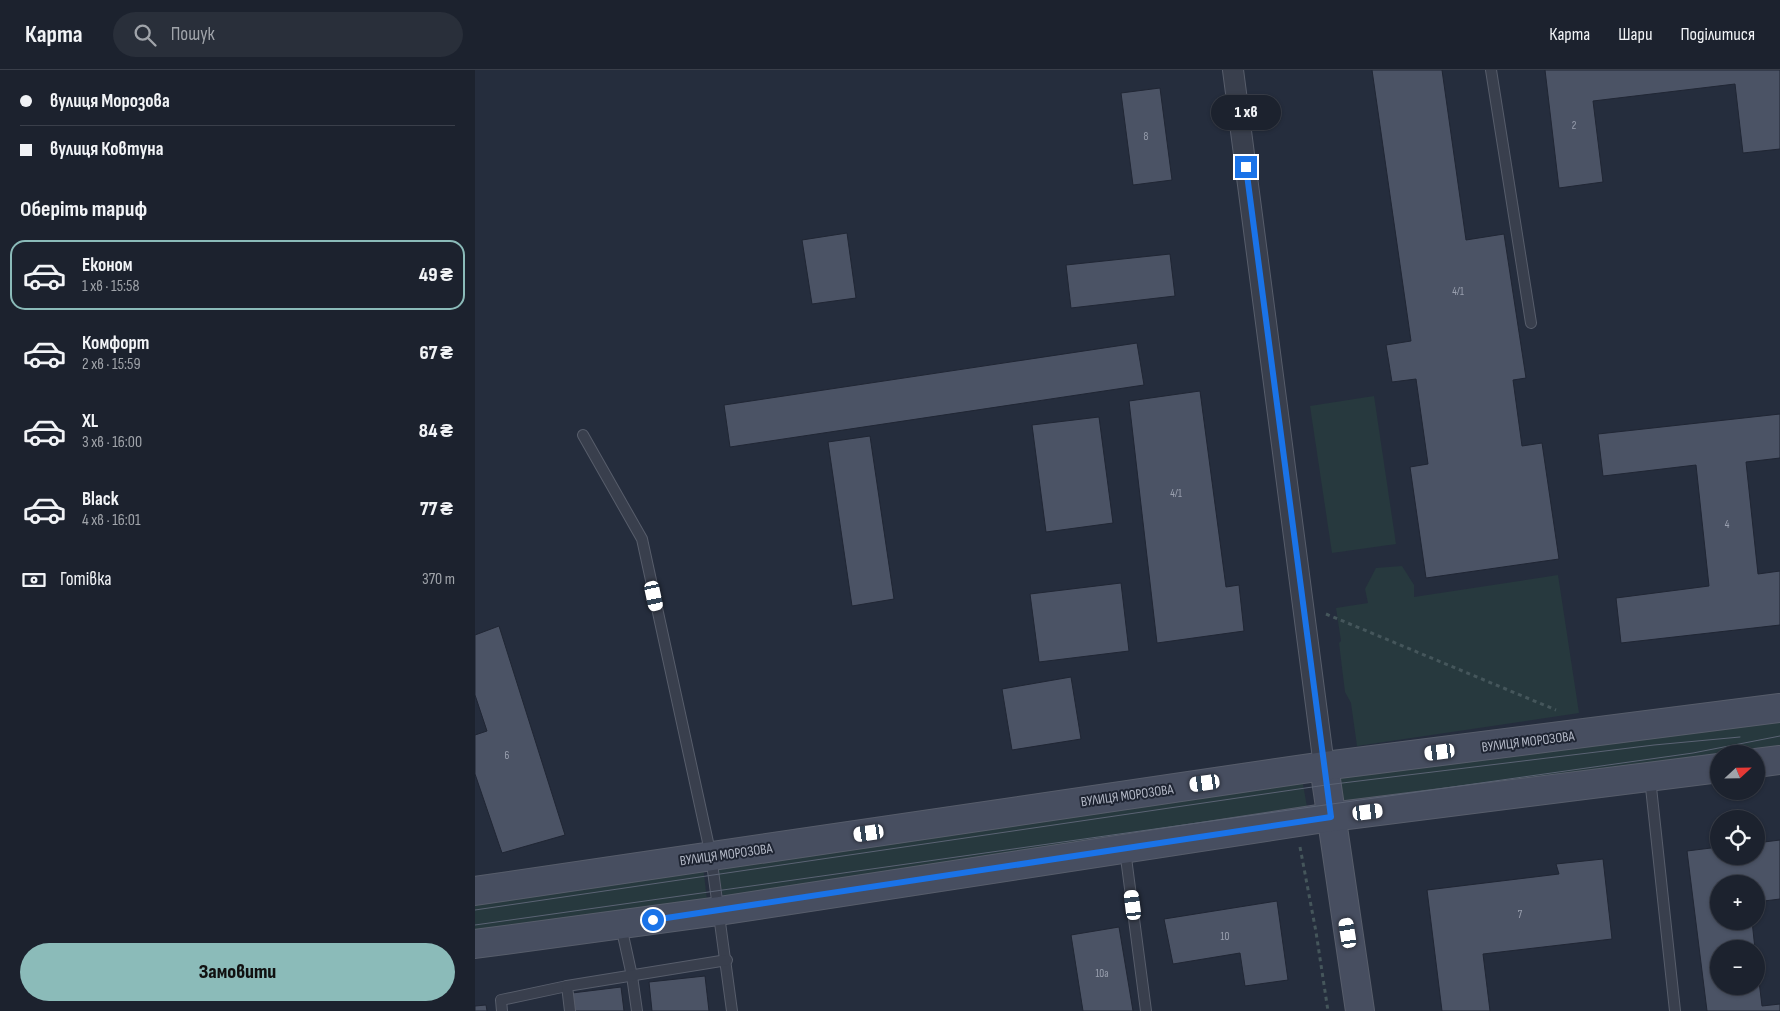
<!DOCTYPE html>
<html lang="uk">
<meta charset="utf-8">
<style>
body{margin:0;font-family:"Sofia Sans Condensed",sans-serif;background:#292f3a;color:#f1f3f6;height:100vh;display:flex;flex-direction:column;font-size:19px;white-space:nowrap}
*{box-sizing:border-box;margin:0}
p{font-size:16px;color:#a0a4aa}
.icon{flex:none;width:28px;height:28px;fill:none;stroke:currentColor;stroke-width:2;stroke-linecap:round;stroke-linejoin:round}
.map{position:relative;flex:1;overflow:hidden}
.details{display:flex;flex-direction:column;background:#1c222e;width:475px}
.details>*{flex:none}
.hud{display:grid;align-content:center;height:110px;padding:0 20px;background:#1c222e}
.needle{width:32px;rotate:68deg}
.fabs{position:absolute;left:1235px;top:675px;display:grid;gap:10px}
.fabs a{display:grid;place-items:center;width:55px;height:55px;border-radius:50%;background:#1c222e;box-shadow:0 1px 4px #0004,0 0 0 1px #3a3f4a;font-size:25px}
.end{position:absolute;width:22px;height:22px;margin:-11px;border:6px solid #1a73e8;background:#fff;box-shadow:0 0 0 2px #fff}
.from{border-radius:50%}
.bubble{position:absolute;height:35px;border-radius:18px;background:#1c222e;box-shadow:0 1px 4px #0004,0 0 0 1px #3a3f4a;font-size:16px;font-weight:800;line-height:35px;text-align:center}
.car{position:absolute;width:15px;height:30px;margin:-15px -8px;border-radius:6px;box-shadow:0 0 4px 1px #0007;background:linear-gradient(#fff 24%,#345 0 40%,#fff 0 76%,#345 0 86%,#fff 0)}
.hud b{display:flex;align-items:center;gap:18px;height:48px;font-size:19px}
.hud b+b{border-top:1px solid #3a3f4a}
.hud i{width:12px;height:12px;background:#f1f3f6}
ul{padding:0;list-style:none}
li{display:flex;align-items:center;gap:15px;height:70px;margin:0 10px 8px;padding:0 10px;border:2px solid transparent;border-radius:15px}
li div{flex:1}
li b{display:block;font-size:19px}
li em{font-style:normal;font-weight:800}
li.selected{border-color:#8bbbb9}
li>.icon{width:45px;height:45px;stroke-width:1.5}
h2{padding:0 20px;font-size:22px;line-height:60px}
.pay{display:flex;align-items:center;gap:12px;height:55px;padding:0 20px;font-size:19px}
.pay p{margin-inline-start:auto}
.action{display:flex;gap:10px;margin-top:auto;padding:10px 20px}
.action a{flex:1;height:58px;border-radius:30px;background:#8bbbb9;color:#111;font-size:20px;font-weight:800;line-height:58px;text-align:center}
header{display:flex;align-items:center;gap:30px;box-sizing:border-box;height:70px;padding:0 25px;background:#1c222e;border-bottom:1px solid #3a3f4a}
header strong{font-size:24px}
nav{display:flex;gap:28px;margin-inline-start:auto;font-size:18px}
.search{width:350px;height:45px;background:#292f3a;display:flex;align-items:center;gap:12px;box-sizing:border-box;padding:0 18px;border-radius:28px;color:#a0a4aa;font-size:19px}
main{display:flex;flex:1;min-height:0}
.map>svg:first-child{display:block}
</style>
<header>
<strong>Карта</strong>
<div class="search"><svg class="icon" aria-label="search" viewBox="0 0 24 24"><circle cx="10" cy="10" r="6"/><path d="M15 15l6 6"/></svg>Пошук</div>
<nav><a>Карта</a><a>Шари</a><a>Поділитися</a></nav>
</header>
<main>
<section class="details">
<div class="hud">
<b><i class="from"></i>вулиця Морозова</b>
<b><i></i>вулиця Ковтуна</b>
</div>
<h2>Оберіть тариф</h2>
<ul>
<li class="selected"><svg class="icon" aria-label="car" viewBox="0 0 24 24"><path d="M5 17H2v-5l4-1 3-4h7l3 4 3 1v5h-3M9 17h6M6 11h13"/><circle cx="7" cy="17" r="2"/><circle cx="17" cy="17" r="2"/></svg><div><b>Економ</b><p>1 хв · 15:58</p></div><em>49 ₴</em></li>
<li><svg class="icon" aria-label="car" viewBox="0 0 24 24"><path d="M5 17H2v-5l4-1 3-4h7l3 4 3 1v5h-3M9 17h6M6 11h13"/><circle cx="7" cy="17" r="2"/><circle cx="17" cy="17" r="2"/></svg><div><b>Комфорт</b><p>2 хв · 15:59</p></div><em>67 ₴</em></li>
<li><svg class="icon" aria-label="car" viewBox="0 0 24 24"><path d="M5 17H2v-5l4-1 3-4h7l3 4 3 1v5h-3M9 17h6M6 11h13"/><circle cx="7" cy="17" r="2"/><circle cx="17" cy="17" r="2"/></svg><div><b>XL</b><p>3 хв · 16:00</p></div><em>84 ₴</em></li>
<li><svg class="icon" aria-label="car" viewBox="0 0 24 24"><path d="M5 17H2v-5l4-1 3-4h7l3 4 3 1v5h-3M9 17h6M6 11h13"/><circle cx="7" cy="17" r="2"/><circle cx="17" cy="17" r="2"/></svg><div><b>Black</b><p>4 хв · 16:01</p></div><em>77 ₴</em></li>
</ul>
<div class="pay"><svg class="icon" aria-label="cash" viewBox="0 0 24 24"><path d="M3 7h18v10H3z"/><circle cx="12" cy="12" r="2"/></svg>Готівка<p>370 m</p></div>
<div class="action"><a>Замовити</a></div>
</section>
<div class="map">
<svg width="1305" height="941" viewBox="0 0 1305 941">
<rect width="100%" height="100%" fill="#252d3d"/>
<g fill="#27393e">
<path d="M899 326 921 474 857 483 835 336Z"/>
<path d="M927 496 939 515V527L1083 505 1104 643 882 676 876 633 870 622 864 573 866 571 861 538 893 533 890 519 901 498Z"/>
<path d="M1305 646V682L1244 684V690L861 740 855 702Z"/>
<path d="M827 708 833 743 248 828 243 799Z"/>
<path d="M228 796 232 830 0 863V830Z"/>
</g>
<g fill="#4b5365" stroke="#202634">
<path d="M897 0H967L991 170 1029 164 1051 308 1038 310 1047 376 1067 373 1084 489 951 508 935 397 953 394 941 309 917 312 911 275 936 271Z"/>
<path d="M1070 0H1305V79L1268 83 1260 14 1118 31 1128 112 1084 118Z"/>
<path d="M685 18 697 110 658 115 646 23Z"/>
<path d="M372 163 381 228 337 234 327 170Z"/>
<path d="M695 184 700 226 596 238 591 195Z"/>
<path d="M662 273 669 315 255 377 249 335Z"/>
<path d="M725 321 751 517 764 515 769 561 682 573 654 331Z"/>
<path d="M1305 344V388L1271 392 1283 504 1305 501V555L1146 573 1141 528 1234 516 1221 395 1128 406 1123 364Z"/>
<path d="M624 347 638 453 571 462 557 355Z"/>
<path d="M395 366 419 529 377 536 353 372Z"/>
<path d="M646 513 654 581 564 592 555 524Z"/>
<path d="M24 556 90 765 27 783 0 704V665L12 661 0 625V565Z"/>
<path d="M596 607 606 669 537 680 527 619Z"/>
<path d="M1305 770V829L1281 832V814H1244V851H1277L1280 879H1244V916H1281V886L1287 936 1305 934V941H1232L1212 781 1244 777V786H1281V773Z"/>
<path d="M1128 789 1137 869 1008 884 1015 941H967L952 820 1084 804 1081 794Z"/>
<path d="M802 831 813 910 770 916 765 883 698 894 689 849Z"/>
<path d="M644 857 658 941H608L596 865Z"/>
<path d="M230 906 234 941H177L174 912Z"/>
<path d="M146 917 149 941H99L97 923Z"/>
<path d="M11 935 12 941H0V936Z"/>
</g>
<g fill="none" stroke-linecap="round" stroke-linejoin="round">
<g stroke="#575d6b" stroke-width="12">
<g id="lane">
<path d="M1016 0 1056 253"/>
<path d="M108 365 167 469 236 786 257 941"/>
<path d="M1175 708 1200 941"/>
<path d="M650 780 671 941"/>
<path d="M146 856 157 906 162 941"/>
<path d="M27 941 26 930 92 916"/>
<path d="M95 941 92 916 252 890"/>
</g>
</g>
<g stroke="#575d6b" stroke-width="22">
<path id="street" d="M758 0 849 696"/>
</g>
<g stroke="#575d6b" stroke-width="30">
<g id="secondary">
<path d="M1281 693 1305 690"/>
<path d="M849 696 885 941"/>
<path d="M0 821 849 696 1305 638"/>
<path d="M0 874 244 841 856 747 1244 698"/>
</g>
</g>
<g stroke="#45565b" stroke-width="3" stroke-dasharray="4 4" stroke-linecap="butt">
<path d="M851 544 1081 640"/>
<path d="M825 777 841 862 853 941"/>
</g>
<use href="#lane" stroke="#393f4d" stroke-width="10"/>
<use href="#street" stroke="#393f4d" stroke-width="20"/>
<use href="#secondary" stroke="#474e60" stroke-width="28"/>
<g stroke="#5b6374" stroke-width="1">
<path d="M0 840 851 715 1179 675 1265 667"/>
<path d="M0 855 1218 683 1305 666"/>
</g>
</g>
<g fill="none" stroke-linecap="round" stroke-linejoin="round">
<path stroke="#1a73e8" stroke-width="6" d="M178 850 856 747 771 97"/>
</g>
<g text-anchor="middle" stroke-width="4" stroke-linejoin="round" paint-order="stroke">
<g font-size="11" fill="#9aa0af">
<text x="1099" y="59">2</text>
<text x="671" y="70">8</text>
<text x="983" y="225">4/1</text>
<text x="701" y="427">4/1</text>
<text x="1252" y="458">4</text>
<text x="32" y="689">6</text>
<text x="1045" y="848">7</text>
<text x="750" y="870">10</text>
<text x="627" y="907">10а</text>
</g>
<g font-size="14" fill="#b5bac8" stroke="#1e2432">
<text transform="translate(1053 671) rotate(-7)" y="5">ВУЛИЦЯ МОРОЗОВА</text>
<text transform="translate(652 725) rotate(-8)" y="5">ВУЛИЦЯ МОРОЗОВА</text>
<text transform="translate(251 784) rotate(-8)" y="5">ВУЛИЦЯ МОРОЗОВА</text>
</g>
</g>
</svg>
<div class="fabs">
<a><svg class="needle" viewBox="-14 -14 28 28"><path d="M0-13l5 13h-10z" fill="#e53935"/><path d="M0 13l5-13h-10z" fill="#a0a4aa"/></svg></a>
<a><svg class="icon" aria-label="locate" viewBox="0 0 24 24"><circle cx="12" cy="12" r="6"/><path d="M12 2v4M12 18v4M2 12h4M18 12h4"/></svg></a>
<a>+</a>
<a>−</a>
</div>
<i class="end from" style="left:178px;top:850px"></i>
<i class="end" style="left:771px;top:97px"></i>
<div class="bubble" style="left:736px;top:25px;width:70px">1 хв</div>
<i class="car" style="left:179px;top:526px;rotate:168deg"></i>
<i class="car" style="left:965px;top:682px;rotate:263deg"></i>
<i class="car" style="left:730px;top:713px;rotate:262deg"></i>
<i class="car" style="left:893px;top:742px;rotate:83deg"></i>
<i class="car" style="left:394px;top:763px;rotate:262deg"></i>
<i class="car" style="left:658px;top:835px;rotate:353deg"></i>
<i class="car" style="left:873px;top:863px;rotate:351deg"></i>
</div>
</main>
